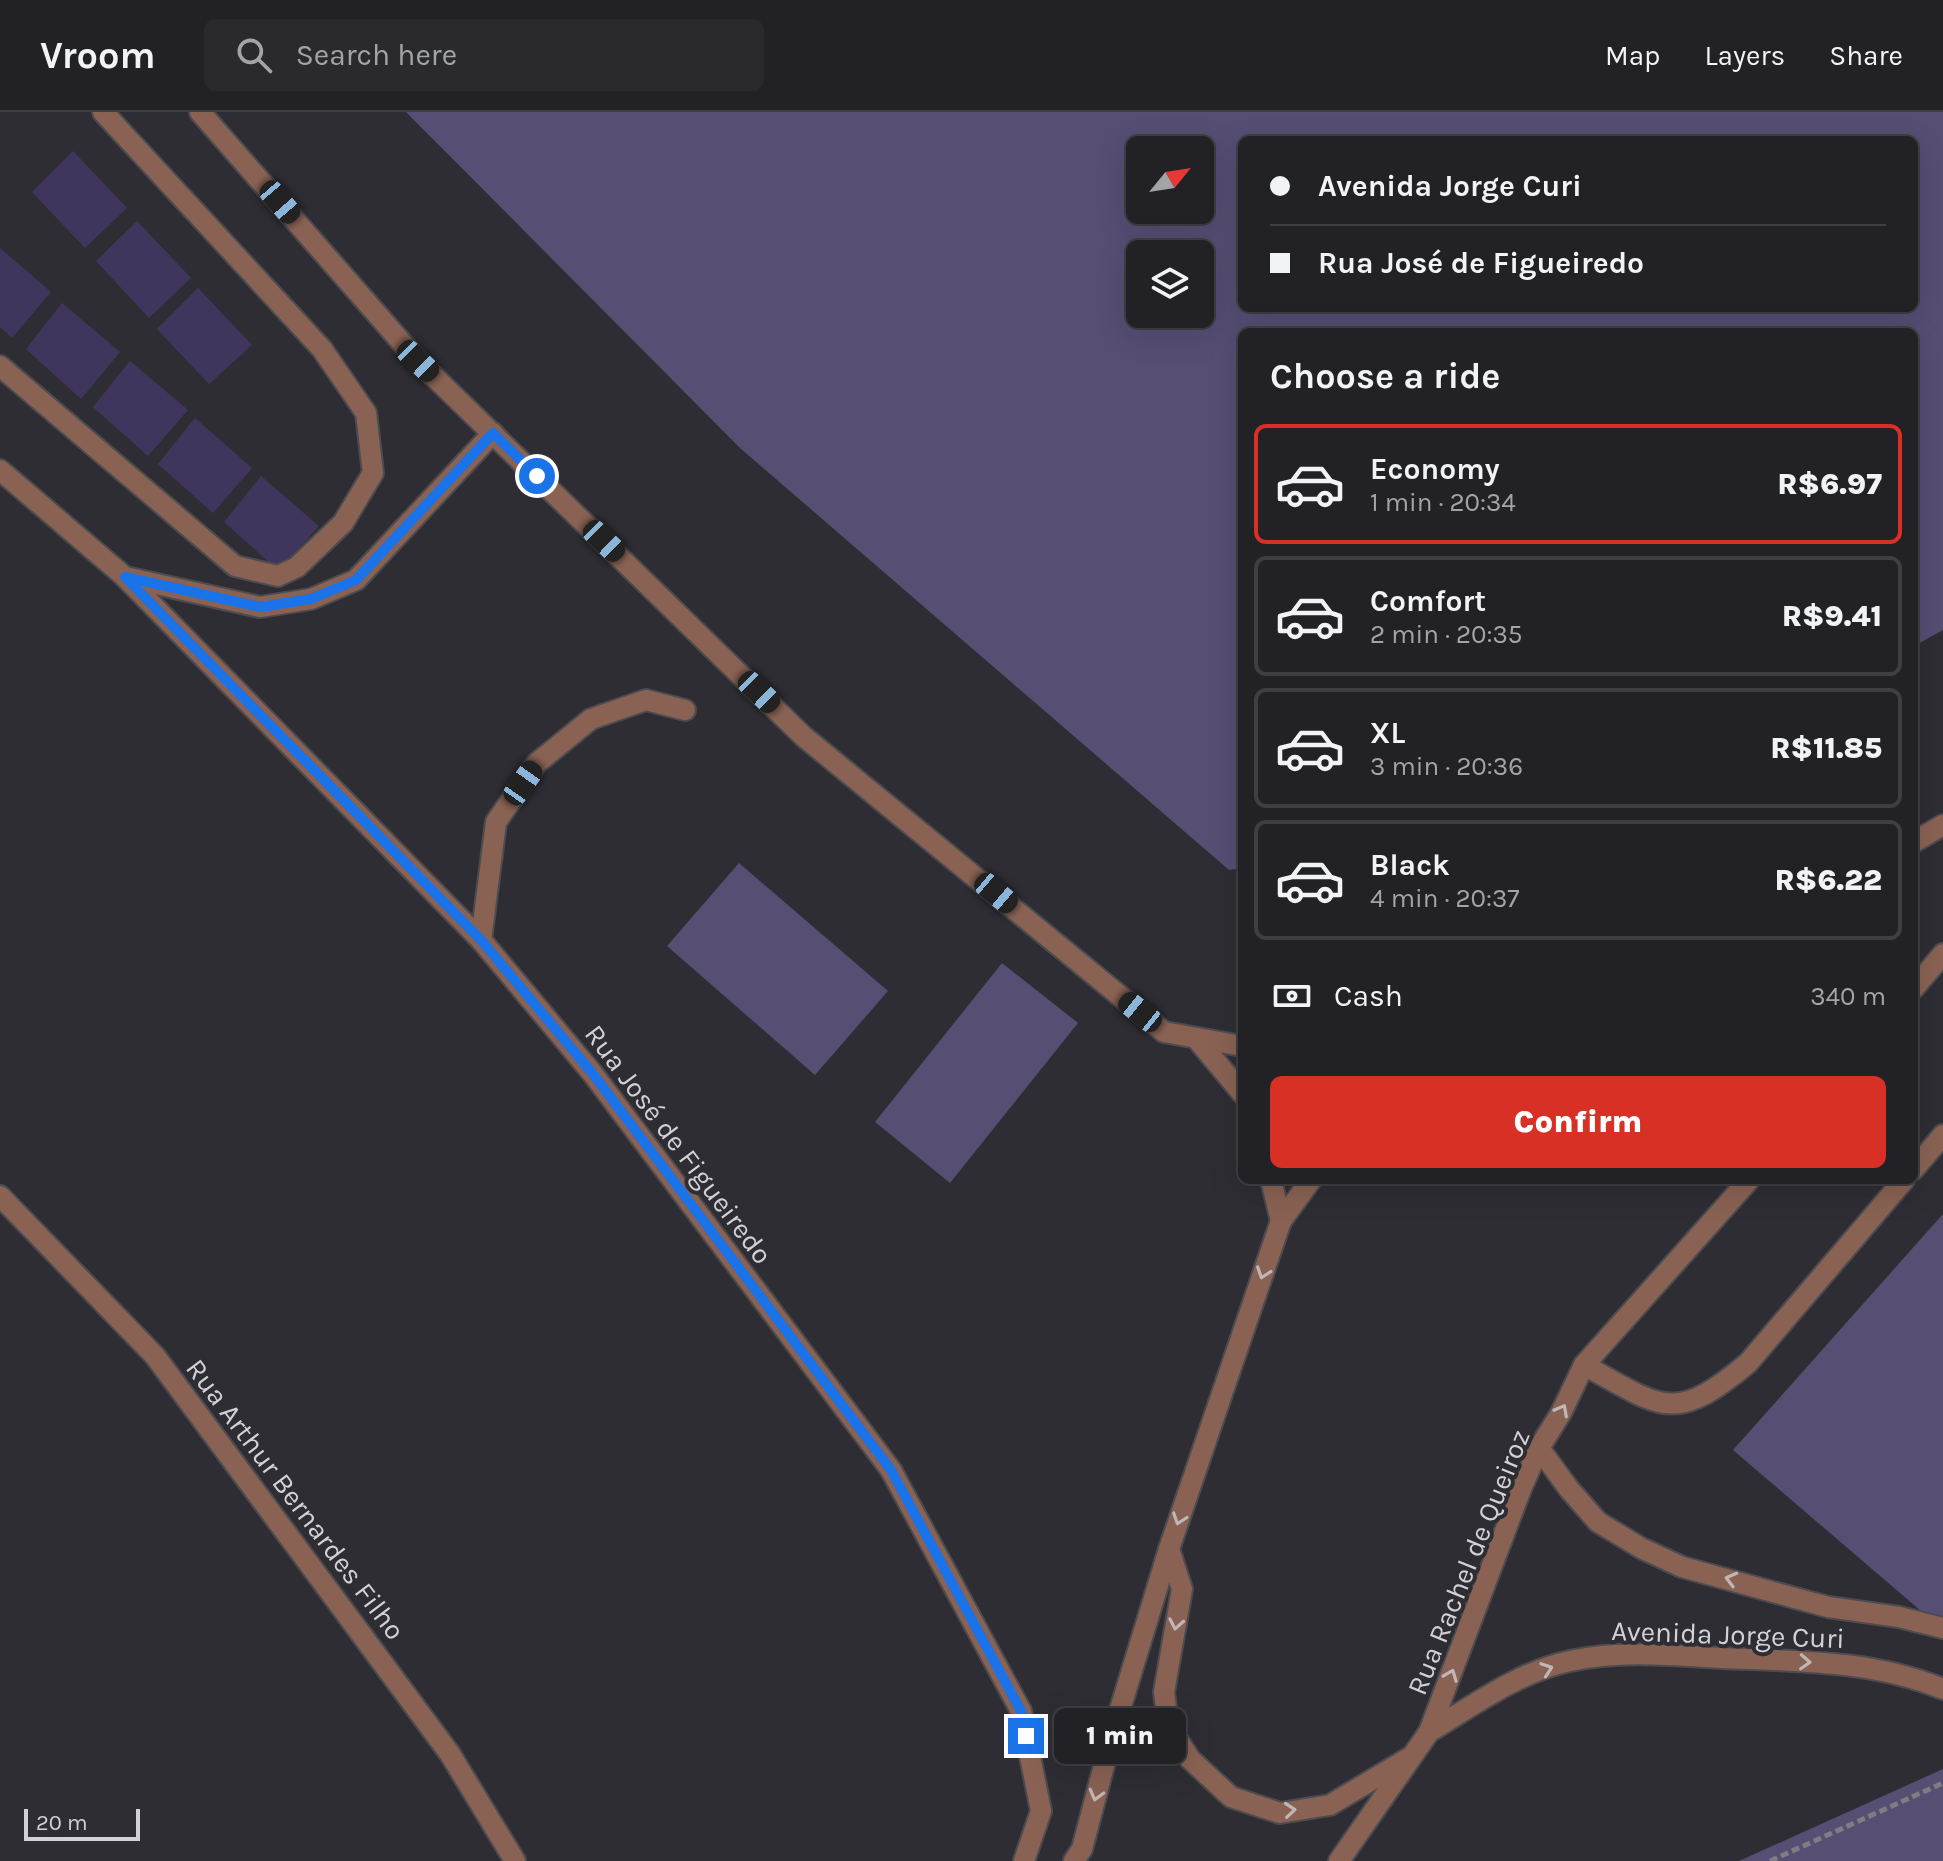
<!DOCTYPE html>
<meta charset="utf-8">
<style>
body{margin:0;font-family:Karla,sans-serif;background:#2a2a2e;color:#f1f3f6;height:100vh;display:flex;flex-direction:column;font-size:30px;white-space:nowrap}
*{box-sizing:border-box;margin:0}
p{font-size:26px;color:#a2a4a7}
.icon{flex:none;width:44px;height:44px;fill:none;stroke:currentColor;stroke-width:2;stroke-linecap:round;stroke-linejoin:round}
.map{position:relative;flex:1;overflow:hidden}
.sheet{position:absolute;left:1238px;top:216px;width:680px;height:856px;display:flex;flex-direction:column;background:#222226;border-radius:12px;box-shadow:0 8px 32px #0002,0 0 0 2px #3f3f43}
.sheet>*{flex:none}
.guide{position:absolute;left:1238px;top:24px;width:680px;height:176px;border-radius:12px;box-shadow:0 8px 32px #0002,0 0 0 2px #3f3f43;display:grid;align-content:center;height:176px;padding:0 32px;background:#222226}
.needle{width:52px;rotate:60deg}
.fabs{position:absolute;left:1126px;top:24px;display:grid;gap:16px}
.fabs a{display:grid;place-items:center;width:88px;height:88px;border-radius:12px;background:#222226;box-shadow:0 8px 32px #0002,0 0 0 2px #3f3f43;font-size:40px}
.scale{position:absolute;left:24px;bottom:20px;width:116px;box-sizing:border-box;padding-left:8px;border:4px solid #d2d2d6;border-top:0;font-size:22px;line-height:28px;white-space:nowrap;color:#d2d2d6;-webkit-text-stroke:6px #2e2d33;paint-order:stroke}
.end{position:absolute;width:36px;height:36px;margin:-18px;border:10px solid #1a73e8;background:#fff;box-shadow:0 0 0 4px #fff}
.from{border-radius:50%}
.bubble{position:absolute;height:56px;border-radius:12px;background:#222226;box-shadow:0 8px 32px #0002,0 0 0 2px #3f3f43;font-size:26px;font-weight:800;line-height:56px;text-align:center}
.car{position:absolute;width:24px;height:48px;margin:-24px -12px;border-radius:10px;box-shadow:0 0 6px 2px #0007;background:linear-gradient(#222 24%,#8ab4d8 0 40%,#222 0 76%,#8ab4d8 0 86%,#222 0)}
.guide b{display:flex;align-items:center;gap:28px;height:76px;font-size:30px}
.guide b+b{border-top:2px solid #3f3f43}
.guide i{width:20px;height:20px;background:#f1f3f6}
ul{padding:0;list-style:none}
li{display:flex;align-items:center;gap:24px;height:120px;margin:0 16px 12px;padding:0 16px;border:4px solid #3f3f43;border-radius:12px}
li div{flex:1}
li b{display:block;font-size:30px}
li em{font-style:normal;font-weight:800}
li.selected{border-color:#d93025}
li>.icon{width:72px;height:72px;stroke-width:1.5}
h2{padding:0 32px;font-size:36px;line-height:96px}
.pay{display:flex;align-items:center;gap:20px;height:88px;padding:0 32px;font-size:30px}
.pay p{margin-inline-start:auto}
.primary-button{display:flex;gap:16px;margin-top:auto;padding:16px 32px}
.primary-button a{flex:1;height:92px;border-radius:12px;background:#d93025;color:#fff;font-size:32px;font-weight:800;line-height:92px;text-align:center}
header{display:flex;align-items:center;gap:48px;box-sizing:border-box;height:112px;padding:0 40px;background:#222226;border-bottom:2px solid #3f3f43}
header strong{font-size:38px}
nav{display:flex;gap:44px;margin-inline-start:auto;font-size:28px}
.search{width:560px;height:72px;background:#2a2a2e;display:flex;align-items:center;gap:20px;box-sizing:border-box;padding:0 28px;border-radius:12px;color:#a2a4a7;font-size:30px}
.map>svg:first-child{display:block}
</style>
<header>
<strong>Vroom</strong>
<div class="search"><svg class="icon" aria-label="search" viewBox="0 0 24 24"><circle cx="10" cy="10" r="6"/><path d="M15 15l6 6"/></svg>Search here</div>
<nav><a>Map</a><a>Layers</a><a>Share</a></nav>
</header>
<div class="map">
<svg width="1943" height="1749" viewBox="0 0 1943 1749">
<rect width="100%" height="100%" fill="#2e2d33"/>
<g fill="#564e73" fill-rule="evenodd">
<path d="M406 0H1943V518L1914 534V220H1242V756L1229 758 740 336ZM1242 28H1914V196H1242ZM1140 38H1200V98H1140ZM1200 142V202H1140V142Z"/>
<path d="M739 751 888 879 815 963 667 834Z"/>
<path d="M1002 851 1078 911 950 1071 875 1010Z"/>
<path d="M1943 1102V1506L1921 1499 1733 1338Z"/>
<path d="M1943 1657V1749H1739Z"/>
</g>
<g fill="#40365d">
<path d="M73 39 127 96 85 136 32 80Z"/>
<path d="M137 109 191 166 149 206 96 149Z"/>
<path d="M0 136 51 180 12 226 0 215Z"/>
<path d="M198 176 252 233 209 272 157 217Z"/>
<path d="M62 191 120 240 81 287 26 237Z"/>
<path d="M130 249 188 298 148 344 93 295Z"/>
<path d="M195 306 252 356 213 401 158 352Z"/>
<path d="M261 364 319 414 279 459 224 410Z"/>
</g>
<g fill="none" stroke-linecap="round" stroke-linejoin="round">
<g stroke="#4c4b50" stroke-width="24">
<g id="minor">
<path d="M200 0 418 249 803 624 1164 920 1242 934"/>
<path d="M0 254 235 454 278 464 297 455 343 411 373 361 366 301 322 237 103 0"/>
<path d="M0 358 125 465 481 828 593 962 891 1358 1021 1599 1041 1699 1024 1749"/>
<path d="M125 465 260 495 311 487 356 468 493 321"/>
<path d="M1914 730 1943 713"/>
<path d="M481 828 496 710 537 651 591 607 646 588 685 598"/>
<path d="M1914 876 1943 842"/>
<path d="M1196 926 1242 981"/>
<path d="M1914 1057 1943 1023"/>
<path d="M1271 1068 1281 1109"/>
<path d="M0 1084 155 1244 450 1642 515 1749"/>
<path d="M1584 1253C1662 1296 1674 1313 1748 1251L1904 1068"/>
<path d="M1539 1336 1569 1377 1598 1410 1641 1436 1682 1455 1828 1495 1899 1505 1943 1516"/>
<path d="M1169 1437 1182 1477 1164 1580 1168 1613 1190 1647 1231 1685 1280 1701 1330 1693 1407 1647"/>
<path d="M1429 1620C1474 1593 1518 1560 1570 1549 1620 1538 1671 1543 1721 1546 1796 1549 1873 1548 1943 1577"/>
<path d="M1074 1749 1082 1737 1111 1627 1169 1437 1281 1109 1311 1068"/>
<path d="M1339 1749 1429 1620 1521 1377 1539 1336 1561 1301 1584 1253 1749 1068"/>
</g>
</g>
<path stroke="#7d7d82" stroke-width="5" stroke-dasharray="8 4" stroke-linecap="butt" d="M1770 1749 1943 1671"/>
<use href="#minor" stroke="#896253" stroke-width="20"/>
</g>
<defs><path id="oneway-chevron" d="M-2-3.5L2.5 0L-2 3.5" fill="none" stroke-width="1.6" stroke-linecap="round" stroke-linejoin="round" transform="scale(2)"/></defs>
<g stroke="#c0b6b5">
<use href="#oneway-chevron" transform="translate(1263 1161) rotate(109)"/>
<use href="#oneway-chevron" transform="translate(1562 1298) rotate(-62)"/>
<use href="#oneway-chevron" transform="translate(1179 1407) rotate(109)"/>
<use href="#oneway-chevron" transform="translate(1731 1467) rotate(-165)"/>
<use href="#oneway-chevron" transform="translate(1176 1512) rotate(100)"/>
<use href="#oneway-chevron" transform="translate(1805 1550) rotate(3)"/>
<use href="#oneway-chevron" transform="translate(1547 1557) rotate(-19)"/>
<use href="#oneway-chevron" transform="translate(1451 1563) rotate(-69)"/>
<use href="#oneway-chevron" transform="translate(1096 1683) rotate(105)"/>
<use href="#oneway-chevron" transform="translate(1290 1698) rotate(-5)"/>
</g>
<g fill="none" stroke-linecap="round" stroke-linejoin="round">
<path stroke="#1a73e8" stroke-width="10" d="M537 364 493 321 356 468 311 487 260 495 125 465 481 828 593 962 891 1358 1021 1599 1026 1624"/>
</g>
<g text-anchor="middle" stroke-width="8" stroke-linejoin="round" paint-order="stroke">
<g font-size="28" fill="#d2d2d6" stroke="#2e2d33">
<text transform="translate(679 1032) rotate(53)" y="10">Rua José de Figueiredo</text>
<text transform="translate(296 1387) rotate(53)" y="10">Rua Arthur Bernardes Filho</text>
<text transform="translate(1468 1450) rotate(-68)" y="10">Rua Rachel de Queiroz</text>
<text transform="translate(1728 1522) rotate(2)" y="10">Avenida Jorge Curi</text>
</g>
</g>
</svg>
<div class="fabs">
<a><svg class="needle" viewBox="-14 -14 28 28"><path d="M0-13l5 13h-10z" fill="#e53935"/><path d="M0 13l5-13h-10z" fill="#a2a4a7"/></svg></a>
<a><svg class="icon" aria-label="layers" viewBox="0 0 24 24"><path d="M12 4l9 5-9 5-9-5zM3 14l9 5 9-5"/></svg></a>
</div>
<div class="scale">20 m</div>
<i class="end from" style="left:537px;top:364px"></i>
<i class="end" style="left:1026px;top:1624px"></i>
<div class="bubble" style="left:1054px;top:1596px;width:132px">1 min</div>
<i class="car" style="left:280px;top:90px;rotate:139deg"></i>
<i class="car" style="left:418px;top:249px;rotate:134deg"></i>
<i class="car" style="left:604px;top:429px;rotate:134deg"></i>
<i class="car" style="left:759px;top:580px;rotate:134deg"></i>
<i class="car" style="left:523px;top:671px;rotate:35deg"></i>
<i class="car" style="left:996px;top:781px;rotate:130deg"></i>
<i class="car" style="left:1140px;top:900px;rotate:309deg"></i>
<div class="guide">
<b><i class="from"></i>Avenida Jorge Curi</b>
<b><i></i>Rua José de Figueiredo</b>
</div>
<section class="sheet">
<h2>Choose a ride</h2>
<ul>
<li class="selected"><svg class="icon" aria-label="car" viewBox="0 0 24 24"><path d="M5 17H2v-5l4-1 3-4h7l3 4 3 1v5h-3M9 17h6M6 11h13"/><circle cx="7" cy="17" r="2"/><circle cx="17" cy="17" r="2"/></svg><div><b>Economy</b><p>1 min · 20:34</p></div><em>R$6.97</em></li>
<li><svg class="icon" aria-label="car" viewBox="0 0 24 24"><path d="M5 17H2v-5l4-1 3-4h7l3 4 3 1v5h-3M9 17h6M6 11h13"/><circle cx="7" cy="17" r="2"/><circle cx="17" cy="17" r="2"/></svg><div><b>Comfort</b><p>2 min · 20:35</p></div><em>R$9.41</em></li>
<li><svg class="icon" aria-label="car" viewBox="0 0 24 24"><path d="M5 17H2v-5l4-1 3-4h7l3 4 3 1v5h-3M9 17h6M6 11h13"/><circle cx="7" cy="17" r="2"/><circle cx="17" cy="17" r="2"/></svg><div><b>XL</b><p>3 min · 20:36</p></div><em>R$11.85</em></li>
<li><svg class="icon" aria-label="car" viewBox="0 0 24 24"><path d="M5 17H2v-5l4-1 3-4h7l3 4 3 1v5h-3M9 17h6M6 11h13"/><circle cx="7" cy="17" r="2"/><circle cx="17" cy="17" r="2"/></svg><div><b>Black</b><p>4 min · 20:37</p></div><em>R$6.22</em></li>
</ul>
<div class="pay"><svg class="icon" aria-label="cash" viewBox="0 0 24 24"><path d="M3 7h18v10H3z"/><circle cx="12" cy="12" r="2"/></svg>Cash<p>340 m</p></div>
<div class="primary-button"><a>Confirm</a></div>
</section>
</div>
